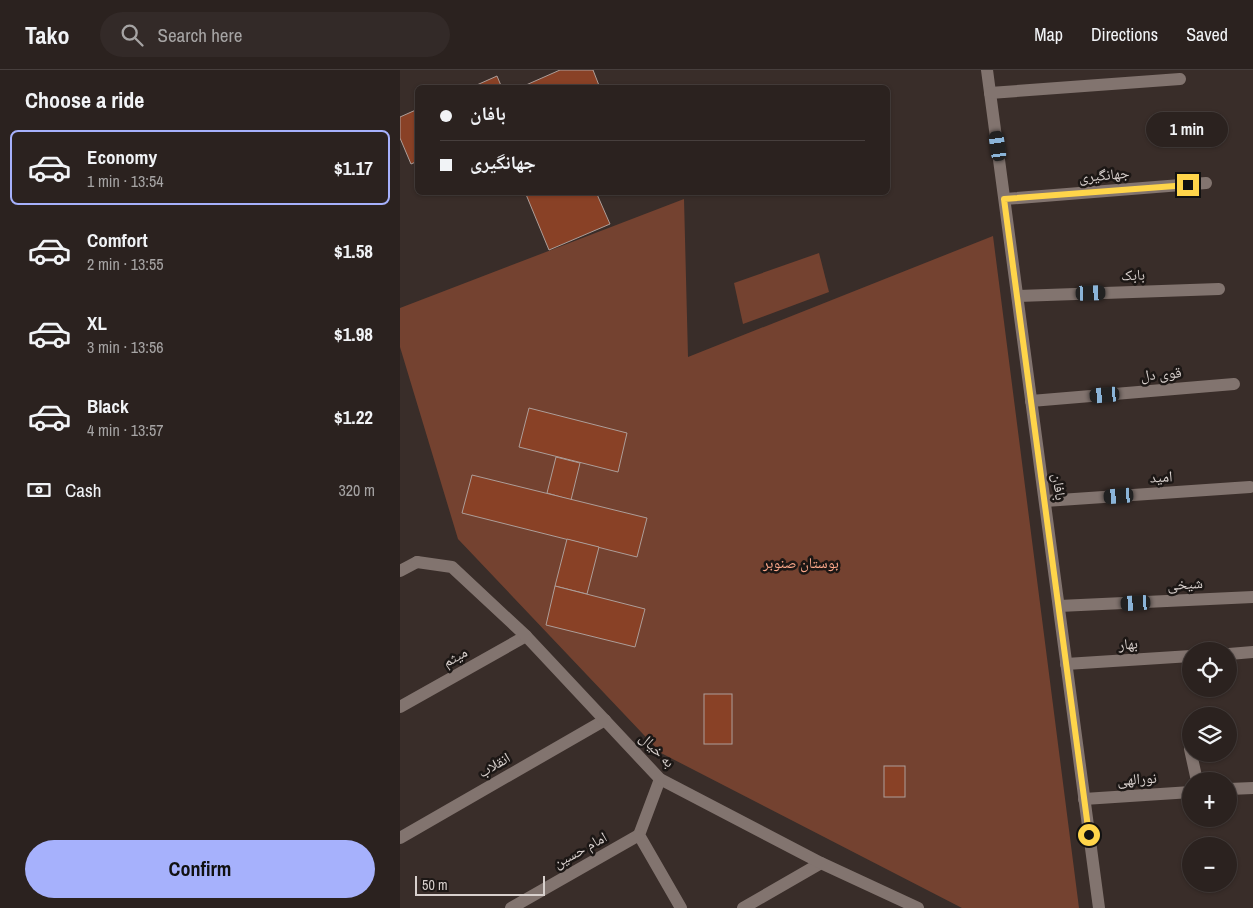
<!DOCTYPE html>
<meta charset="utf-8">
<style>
body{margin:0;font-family:"Archivo Narrow","Noto Naskh Arabic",sans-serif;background:#332a28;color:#f1f3f6;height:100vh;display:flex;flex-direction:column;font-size:19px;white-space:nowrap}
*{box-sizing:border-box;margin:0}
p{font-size:16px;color:#a6a4a4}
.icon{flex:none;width:28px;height:28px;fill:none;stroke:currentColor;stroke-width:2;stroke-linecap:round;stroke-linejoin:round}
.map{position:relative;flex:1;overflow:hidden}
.sheet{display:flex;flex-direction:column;background:#2b221f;width:400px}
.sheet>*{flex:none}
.hud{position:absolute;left:15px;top:15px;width:475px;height:110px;border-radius:8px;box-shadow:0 1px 4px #0004,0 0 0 1px #473f3d;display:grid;align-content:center;height:110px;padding:0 25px;background:#2b221f}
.fabs{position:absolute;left:782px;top:572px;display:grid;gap:10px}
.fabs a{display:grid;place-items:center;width:55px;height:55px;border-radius:50%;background:#2b221f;box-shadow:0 1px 4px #0004,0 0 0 1px #473f3d;font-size:25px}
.scale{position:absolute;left:15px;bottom:12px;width:130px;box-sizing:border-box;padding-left:5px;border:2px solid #d8d0cd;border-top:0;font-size:14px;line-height:18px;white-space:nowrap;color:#d8d0cd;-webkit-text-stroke:4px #1c1715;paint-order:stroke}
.end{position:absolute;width:22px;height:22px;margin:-11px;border:6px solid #ffd54a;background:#111;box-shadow:0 0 0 2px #111}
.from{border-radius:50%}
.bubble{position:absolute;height:35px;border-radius:18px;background:#2b221f;box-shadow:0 1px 4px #0004,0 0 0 1px #473f3d;font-size:16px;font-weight:700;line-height:35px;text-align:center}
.car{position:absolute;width:15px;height:30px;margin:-15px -8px;border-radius:6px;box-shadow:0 0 4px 1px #0007;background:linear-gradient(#222 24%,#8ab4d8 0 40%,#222 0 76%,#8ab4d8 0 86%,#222 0)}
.hud b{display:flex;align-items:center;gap:18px;height:48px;font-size:19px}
.hud b+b{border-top:1px solid #473f3d}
.hud i{width:12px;height:12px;background:#f1f3f6}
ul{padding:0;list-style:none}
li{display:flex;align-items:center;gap:15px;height:75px;margin:0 10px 8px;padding:0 15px;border:2px solid transparent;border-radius:8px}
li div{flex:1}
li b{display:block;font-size:19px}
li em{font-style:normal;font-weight:700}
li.on{border-color:#a6b1fc}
li>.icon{width:45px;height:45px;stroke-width:1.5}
h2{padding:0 25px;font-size:22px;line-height:60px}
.pay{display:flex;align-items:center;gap:12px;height:55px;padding:0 25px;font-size:19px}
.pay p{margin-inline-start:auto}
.primary-button{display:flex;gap:10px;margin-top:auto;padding:10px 25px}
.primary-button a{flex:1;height:58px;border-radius:30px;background:#a6b1fc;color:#111;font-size:20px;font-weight:700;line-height:58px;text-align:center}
header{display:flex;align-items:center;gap:30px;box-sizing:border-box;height:70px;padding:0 25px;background:#2b221f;border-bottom:1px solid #473f3d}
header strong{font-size:24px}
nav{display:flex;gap:28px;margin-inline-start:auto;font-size:18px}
.search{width:350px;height:45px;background:#332a28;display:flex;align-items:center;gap:12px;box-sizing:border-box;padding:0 18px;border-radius:28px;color:#a6a4a4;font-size:19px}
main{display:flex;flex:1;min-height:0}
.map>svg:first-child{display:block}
</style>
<header>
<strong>Tako</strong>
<div class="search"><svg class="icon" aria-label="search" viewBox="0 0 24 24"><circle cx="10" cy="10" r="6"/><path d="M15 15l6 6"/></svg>Search here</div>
<nav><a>Map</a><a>Directions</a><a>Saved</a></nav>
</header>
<main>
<section class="sheet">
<h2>Choose a ride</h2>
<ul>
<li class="on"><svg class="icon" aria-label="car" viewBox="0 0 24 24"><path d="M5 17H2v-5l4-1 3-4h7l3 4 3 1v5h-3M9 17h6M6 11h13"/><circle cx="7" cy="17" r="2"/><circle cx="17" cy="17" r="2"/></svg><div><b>Economy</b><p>1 min · 13:54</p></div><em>$1.17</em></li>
<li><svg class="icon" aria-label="car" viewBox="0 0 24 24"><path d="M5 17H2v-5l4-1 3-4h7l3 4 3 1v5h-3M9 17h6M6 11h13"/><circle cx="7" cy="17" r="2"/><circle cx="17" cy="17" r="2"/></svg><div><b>Comfort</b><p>2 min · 13:55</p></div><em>$1.58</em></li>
<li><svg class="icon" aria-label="car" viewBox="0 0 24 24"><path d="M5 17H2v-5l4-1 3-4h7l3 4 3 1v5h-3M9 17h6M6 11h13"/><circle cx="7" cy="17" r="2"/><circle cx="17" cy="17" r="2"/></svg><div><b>XL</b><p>3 min · 13:56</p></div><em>$1.98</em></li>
<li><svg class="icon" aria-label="car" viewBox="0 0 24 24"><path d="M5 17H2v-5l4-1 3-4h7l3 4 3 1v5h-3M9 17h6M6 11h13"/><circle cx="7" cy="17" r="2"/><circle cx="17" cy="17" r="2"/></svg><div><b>Black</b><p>4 min · 13:57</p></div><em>$1.22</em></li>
</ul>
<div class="pay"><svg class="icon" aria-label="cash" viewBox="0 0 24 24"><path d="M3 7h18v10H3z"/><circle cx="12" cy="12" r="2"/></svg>Cash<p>320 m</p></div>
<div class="primary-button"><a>Confirm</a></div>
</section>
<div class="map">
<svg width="853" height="838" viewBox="0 0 853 838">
<rect width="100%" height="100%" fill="#392d29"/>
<g fill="#744230">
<path d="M284 129 288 287 593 166 679 838H562L261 683 58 469 0 277V238Z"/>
<path d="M419 183 429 222 343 254 334 213Z"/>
</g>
<g fill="#894126" stroke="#ad9e99">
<path d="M160 0H193L200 18H127L126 15Z"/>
<path d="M97 6 102 18H70Z"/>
<path d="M18 39V91L11 94 0 68V47Z"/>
<path d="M125 122H196L210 154 149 180Z"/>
<path d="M129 338 227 363 218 402 119 377Z"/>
<path d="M156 387 180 393 171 430 147 423Z"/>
<path d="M72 405 247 448 237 487 62 443Z"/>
<path d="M167 469 199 477 187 524 155 516Z"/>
<path d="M155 516 245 539 235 577 146 555Z"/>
<rect x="304" y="624" width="28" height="50"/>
<rect x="484" y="696" width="21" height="31"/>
</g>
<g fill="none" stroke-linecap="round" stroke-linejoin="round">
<g stroke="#82746f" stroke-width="12">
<path d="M587 0 699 838"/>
<path d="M590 23 780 9"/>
<path d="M605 129 806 113"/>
<path d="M618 226 819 219"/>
<path d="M631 331 834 314"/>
<path d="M645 431 850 417"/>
<path d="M0 501 17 492"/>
<path d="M659 536 853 527"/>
<path d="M829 584 853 582"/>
<path d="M666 594 791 586"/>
<path d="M0 637 126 566"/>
<path d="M790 679 797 711"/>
<path d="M260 709 239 765 281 838"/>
<path d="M829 719 853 718"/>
<path d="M684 729 791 722"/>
<path d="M0 768 205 650"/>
<path d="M111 838 239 765"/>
<path d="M343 838 421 793"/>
</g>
<path stroke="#82746f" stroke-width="12" d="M17 492 52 497 126 566 260 709 421 793 518 838"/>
</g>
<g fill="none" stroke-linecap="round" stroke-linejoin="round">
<path stroke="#ffd54a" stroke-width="6" d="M689 765 604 129 788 115"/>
</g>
<g text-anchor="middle" stroke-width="5" stroke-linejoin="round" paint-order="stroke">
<g font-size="15" fill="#d8d0cd" stroke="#1c1715">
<text transform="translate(704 105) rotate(-5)" y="5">جهانگیری</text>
<text transform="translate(733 205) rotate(-2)" y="5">بابک</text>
<text transform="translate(761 304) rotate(-5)" y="5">قوی دل</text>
<text transform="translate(761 407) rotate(-4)" y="5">امید</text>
<text transform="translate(659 417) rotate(83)" y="5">بافان</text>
<text transform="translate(785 514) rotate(-3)" y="5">شیخی</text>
<text transform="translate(728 574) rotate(-4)" y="5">بهار</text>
<text transform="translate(55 587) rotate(-29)" y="5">میثم</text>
<text transform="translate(257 680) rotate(45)" y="5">به خیال</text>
<text transform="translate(94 695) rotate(-30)" y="5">انقلاب</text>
<text transform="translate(737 709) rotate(-4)" y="5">نورالهی</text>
<text transform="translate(180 780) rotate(-29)" y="5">امام حسین</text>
</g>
<g font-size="15" fill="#fea98b" stroke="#1c1715">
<text x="401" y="498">بوستان صنوبر</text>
</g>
</g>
</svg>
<div class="fabs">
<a><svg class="icon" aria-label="locate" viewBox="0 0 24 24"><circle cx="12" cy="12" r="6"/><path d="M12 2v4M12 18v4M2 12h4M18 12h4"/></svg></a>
<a><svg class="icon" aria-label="layers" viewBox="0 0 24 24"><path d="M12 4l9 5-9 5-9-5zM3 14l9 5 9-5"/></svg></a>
<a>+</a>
<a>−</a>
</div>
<div class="scale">50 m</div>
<i class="end from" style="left:689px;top:765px"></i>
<i class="end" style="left:788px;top:115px"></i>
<div class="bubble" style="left:746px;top:42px;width:82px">1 min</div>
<i class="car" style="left:598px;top:76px;rotate:352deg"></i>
<i class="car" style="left:691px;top:223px;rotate:88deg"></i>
<i class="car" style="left:705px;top:325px;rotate:265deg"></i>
<i class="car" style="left:719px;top:426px;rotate:266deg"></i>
<i class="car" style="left:736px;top:533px;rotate:267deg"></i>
<div class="hud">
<b><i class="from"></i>بافان</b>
<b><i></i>جهانگیری</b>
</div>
</div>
</main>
